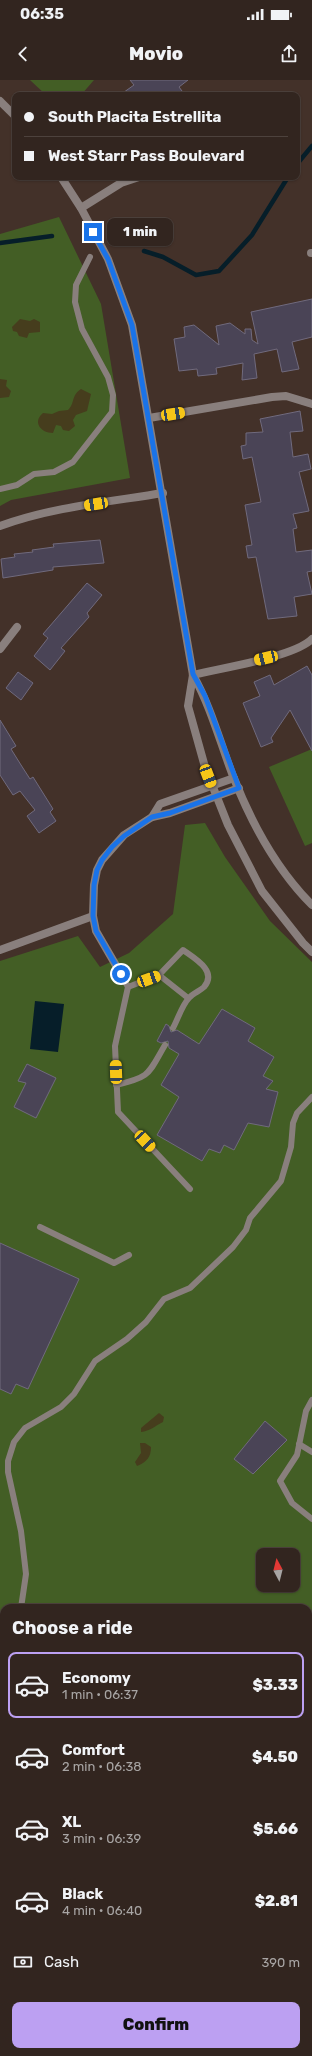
<!DOCTYPE html>
<meta charset="utf-8">
<style>
body{margin:0;font-family:Rubik,sans-serif;background:#3a2d28;color:#f1f3f6;height:100vh;display:flex;flex-direction:column;font-size:15px;white-space:nowrap}
*{box-sizing:border-box;margin:0}
p{font-size:13px;color:#a8a5a4}
.icon{flex:none;width:22px;height:22px;fill:none;stroke:currentColor;stroke-width:2;stroke-linecap:round;stroke-linejoin:round}
.map{position:relative;flex:1;overflow:hidden}
.sheet{position:absolute;left:0px;top:1524px;width:312px;height:452px;display:flex;flex-direction:column;background:#32251f;border-radius:12px 12px 0 0;box-shadow:0 1px 3px #0004,0 0 0 1px #4d423d}
.sheet>*{flex:none}
.hud{position:absolute;left:12px;top:12px;width:288px;height:88px;border-radius:8px;box-shadow:0 1px 3px #0004,0 0 0 1px #4d423d;display:grid;align-content:center;height:88px;padding:0 12px;background:#32251f}
.needle{width:26px;rotate:353deg}
.buttons{position:absolute;left:256px;top:1468px;display:grid;gap:8px}
.buttons a{display:grid;place-items:center;width:44px;height:44px;border-radius:8px;background:#32251f;box-shadow:0 1px 3px #0004,0 0 0 1px #4d423d;font-size:20px}
.end{position:absolute;width:18px;height:18px;margin:-9px;border:5px solid #1a73e8;background:#fff;box-shadow:0 0 0 2px #fff}
.from{border-radius:50%}
.bubble{position:absolute;height:28px;border-radius:8px;background:#32251f;box-shadow:0 1px 3px #0004,0 0 0 1px #4d423d;font-size:13px;font-weight:800;line-height:28px;text-align:center}
.car{position:absolute;width:12px;height:24px;margin:-12px -6px;border-radius:5px;box-shadow:0 0 3px 1px #0007;background:linear-gradient(#f5c518 24%,#345 0 40%,#f5c518 0 76%,#345 0 86%,#f5c518 0)}
.hud b{display:flex;align-items:center;gap:14px;height:38px;font-size:15px}
.hud b+b{border-top:1px solid #4d423d}
.hud i{width:10px;height:10px;background:#f1f3f6}
ul{padding:0;list-style:none}
li{display:flex;align-items:center;gap:12px;height:66px;margin:0 8px 6px;padding:0 4px;border:2px solid transparent;border-radius:8px}
li div{flex:1}
li b{display:block;font-size:15px}
li em{font-style:normal;font-weight:800}
li.active{border-color:#bca0f2}
li>.icon{width:36px;height:36px;stroke-width:1.5}
h2{padding:0 12px;font-size:18px;line-height:48px}
.pay{display:flex;align-items:center;gap:10px;height:44px;padding:0 12px;font-size:15px}
.pay p{margin-inline-start:auto}
.cta{display:flex;gap:8px;margin-top:auto;padding:8px 12px}
.cta a{flex:1;height:46px;border-radius:8px;background:#bca0f2;color:#111;font-size:16px;font-weight:800;line-height:46px;text-align:center}
.status{display:flex;justify-content:space-between;align-items:center;height:28px;padding:0 20px;background:#32251f;direction:ltr}
.status svg{height:11px;fill:currentColor}
header{display:flex;justify-content:space-between;align-items:center;height:52px;padding:0 12px;background:#32251f;font-size:18px;font-weight:800}
.map>svg:first-child{display:block}
</style>
<div class="status"><b>06:35</b><svg viewBox="0 0 49 12"><path d="M0 12V9h3v3zM5 12V6h3v6zM10 12V3h3v9zM15 12V0h3v12zM26 1h20v11H26zM47 4h2v5h-2z"/></svg></div>
<header><svg class="icon" aria-label="back" viewBox="0 0 24 24"><path d="M15 5l-7 7 7 7"/></svg>Movio<svg class="icon" aria-label="share" viewBox="0 0 24 24"><path d="M12 15V3M7 8l5-5 5 5M5 13v7h14v-7"/></svg></header>
<div class="map">
<svg width="312" height="1976" viewBox="0 0 312 1976">
<rect width="100%" height="100%" fill="#433129"/>
<g fill="#435e25" fill-rule="evenodd">
<path d="M30 0H94L81 15H46Z"/>
<path d="M59 137 101 224 130 398 11 420 0 426V154Z"/>
<path d="M312 669V763L305 766 269 687Z"/>
<path d="M205 743 225 777 270 841 312 882V1666L308 1667V1528H4V1750H0V881L78 856 100 887 129 873 173 834 185 745ZM263 1475H293V1505H263Z"/>
<path d="M312 1802V1976H0V1945H4V1972H308V1803Z"/>
</g>
<g fill="#463d1d">
<path d="M20 239 30 241 34 239 40 242V252L29 253 27 258 19 256 17 252 13 251 12 247Z"/>
<path d="M0 299 7 300 6 306 11 311 9 317 0 318Z"/>
<path d="M81 309 91 314 87 331 76 335 73 340 75 346 69 351 63 350 61 346 56 345 53 353C41 353 32 342 43 333L52 334 59 331 68 330C75 324 71 315 81 309Z"/>
<path d="M159 1333 164 1337 163 1342C155 1346 150 1351 141 1352V1348Z"/>
<path d="M140 1363H145L151 1367C151 1377 147 1382 137 1386L135 1382 141 1373Z"/>
</g>
<path fill="#061e29" d="M35 921 64 924 58 972 30 969Z"/>
<g fill="none" stroke-linecap="round" stroke-linejoin="round">
<g stroke="#061e29" stroke-width="4.5">
<path d="M297 84 312 66"/>
<path d="M0 163 52 156"/>
<path d="M144 171 163 177 196 195 219 191 252 155 288 97"/>
</g>
</g>
<g fill="#4a4456" stroke="#706a7d">
<path d="M130 0H188L179 7 185 15H120L134 5Z"/>
<path d="M312 219V257L292 262 299 289 282 292 277 269 254 274 257 298 242 300 243 283 216 288 217 294 198 296 197 289 179 291 174 259 185 257 184 247 194 245 219 265 216 246 230 243 245 254V249H251L252 260 258 264 251 232Z"/>
<path d="M300 331 303 351 290 352 293 377 308 374 311 389 299 392 309 431 293 434 297 448 293 449 296 472 312 470V491L307 492 312 514 294 517 297 536 268 539 256 477 248 478 246 466 252 465 245 425 261 422 252 377 243 379 241 366 246 365V353L263 352 260 339Z"/>
<path d="M100 460 104 483 53 487V490L3 498 1 479 15 477 14 474 33 472 32 470 54 467 53 464Z"/>
<path d="M87 503 102 515 87 533 89 537 61 568 65 571 50 590 34 576 48 558 43 554Z"/>
<path d="M307 586 312 595V671L290 630 271 658 273 662 261 667 243 623 260 616 254 602 270 595 274 605Z"/>
<path d="M18 592 33 603 21 620 6 608Z"/>
<path d="M0 640 16 666 11 669 21 685 30 699 33 697 53 729 50 732 56 741 39 753 27 736 35 730 20 711 13 715 0 695Z"/>
<path d="M222 929 255 948 248 961 274 977 263 996 273 1001 266 1009 278 1012 269 1047 248 1043 234 1070 224 1065 220 1073 209 1069 202 1081 157 1055 179 1017 161 1005 179 974 169 968 168 961 161 963 157 961 166 944 169 946 171 952 177 950 199 964Z"/>
<path d="M27 984 56 998 36 1038 14 1027 26 1003 18 1001Z"/>
<path d="M0 1163 79 1199 28 1309 16 1304 11 1314 0 1309Z"/>
<path d="M265 1341 287 1360 253 1394 234 1379Z"/>
</g>
<g fill="none" stroke-linecap="round" stroke-linejoin="round">
<g stroke="#897f7d" stroke-width="6">
<path d="M0 409 17 405 34 394 54 392 73 382 112 332 113 315 108 297 82 249 75 222 76 205 90 177"/>
<path d="M121 894 128 907 115 966 118 1032 190 1109"/>
<path d="M159 895 188 918"/>
<path d="M128 907 159 895 183 870C194 878 218 891 204 907 200 911 193 913 189 918 182 925 178 939 173 948"/>
<path d="M116 1005C151 997 148 994 165 965"/>
<path d="M40 1147 114 1183 129 1175"/>
<path d="M312 1320 306 1331 297 1375 280 1401 292 1423 312 1439"/>
<path d="M299 1364 312 1372"/>
<path d="M21 1528 26 1494 21 1451 8 1392V1381L14 1362 25 1348 61 1327 74 1314 95 1281 127 1259 146 1242 164 1219 190 1208 233 1167 246 1150 250 1138 281 1101 291 1067 293 1043 297 1033 312 1017"/>
<path d="M0 1557 4 1555"/>
<path d="M308 1636 312 1635"/>
<path d="M0 1750H4"/>
</g>
<g stroke="#897f7d" stroke-width="8">
<path d="M81 128 121 103 139 97"/>
<path d="M311 173H312"/>
<path d="M149 338 272 317 286 316 312 324"/>
<path d="M0 446C52 427 108 422 163 413"/>
<path d="M0 569 17 547"/>
<path d="M193 595C221 588 294 577 312 559"/>
<path d="M152 737 160 724 234 698"/>
<path d="M0 870 93 836"/>
<path d="M121 894 96 851 93 836 94 805 97 790 102 780 124 755 152 737 170 733 239 708"/>
</g>
<g stroke="#897f7d" stroke-width="8">
<path d="M0 21 15 36"/>
<path d="M61 97 81 128 108 179 132 245 193 595 188 626 205 687 228 745 262 811 303 863 312 872"/>
<path d="M193 595C211 627 220 662 233 696 251 742 277 790 312 825"/>
</g>
</g>
<g fill="none" stroke-linecap="round" stroke-linejoin="round">
<path stroke="#1a73e8" stroke-width="5" d="M93 152 108 179 132 245 193 594 205 616 239 708 170 733 152 737 124 756 112 767 102 780 97 790 94 805 93 836 96 851 121 894"/>
</g>
</svg>
<div class="buttons">
<a><svg class="needle" viewBox="-14 -14 28 28"><path d="M0-13l5 13h-10z" fill="#e53935"/><path d="M0 13l5-13h-10z" fill="#a8a5a4"/></svg></a>
</div>
<i class="end from" style="left:121px;top:894px"></i>
<i class="end" style="left:93px;top:152px"></i>
<div class="bubble" style="left:107px;top:138px;width:66px">1 min</div>
<i class="car" style="left:173px;top:334px;rotate:81deg"></i>
<i class="car" style="left:96px;top:424px;rotate:261deg"></i>
<i class="car" style="left:266px;top:578px;rotate:257deg"></i>
<i class="car" style="left:208px;top:696px;rotate:159deg"></i>
<i class="car" style="left:149px;top:899px;rotate:70deg"></i>
<i class="car" style="left:116px;top:992px;rotate:358deg"></i>
<i class="car" style="left:145px;top:1061px;rotate:137deg"></i>
<div class="hud">
<b><i class="from"></i>South Placita Estrellita</b>
<b><i></i>West Starr Pass Boulevard</b>
</div>
<section class="sheet">
<h2>Choose a ride</h2>
<ul>
<li class="active"><svg class="icon" aria-label="car" viewBox="0 0 24 24"><path d="M5 17H2v-5l4-1 3-4h7l3 4 3 1v5h-3M9 17h6M6 11h13"/><circle cx="7" cy="17" r="2"/><circle cx="17" cy="17" r="2"/></svg><div><b>Economy</b><p>1 min · 06:37</p></div><em>$3.33</em></li>
<li><svg class="icon" aria-label="car" viewBox="0 0 24 24"><path d="M5 17H2v-5l4-1 3-4h7l3 4 3 1v5h-3M9 17h6M6 11h13"/><circle cx="7" cy="17" r="2"/><circle cx="17" cy="17" r="2"/></svg><div><b>Comfort</b><p>2 min · 06:38</p></div><em>$4.50</em></li>
<li><svg class="icon" aria-label="car" viewBox="0 0 24 24"><path d="M5 17H2v-5l4-1 3-4h7l3 4 3 1v5h-3M9 17h6M6 11h13"/><circle cx="7" cy="17" r="2"/><circle cx="17" cy="17" r="2"/></svg><div><b>XL</b><p>3 min · 06:39</p></div><em>$5.66</em></li>
<li><svg class="icon" aria-label="car" viewBox="0 0 24 24"><path d="M5 17H2v-5l4-1 3-4h7l3 4 3 1v5h-3M9 17h6M6 11h13"/><circle cx="7" cy="17" r="2"/><circle cx="17" cy="17" r="2"/></svg><div><b>Black</b><p>4 min · 06:40</p></div><em>$2.81</em></li>
</ul>
<div class="pay"><svg class="icon" aria-label="cash" viewBox="0 0 24 24"><path d="M3 7h18v10H3z"/><circle cx="12" cy="12" r="2"/></svg>Cash<p>390 m</p></div>
<div class="cta"><a>Confirm</a></div>
</section>
</div>
